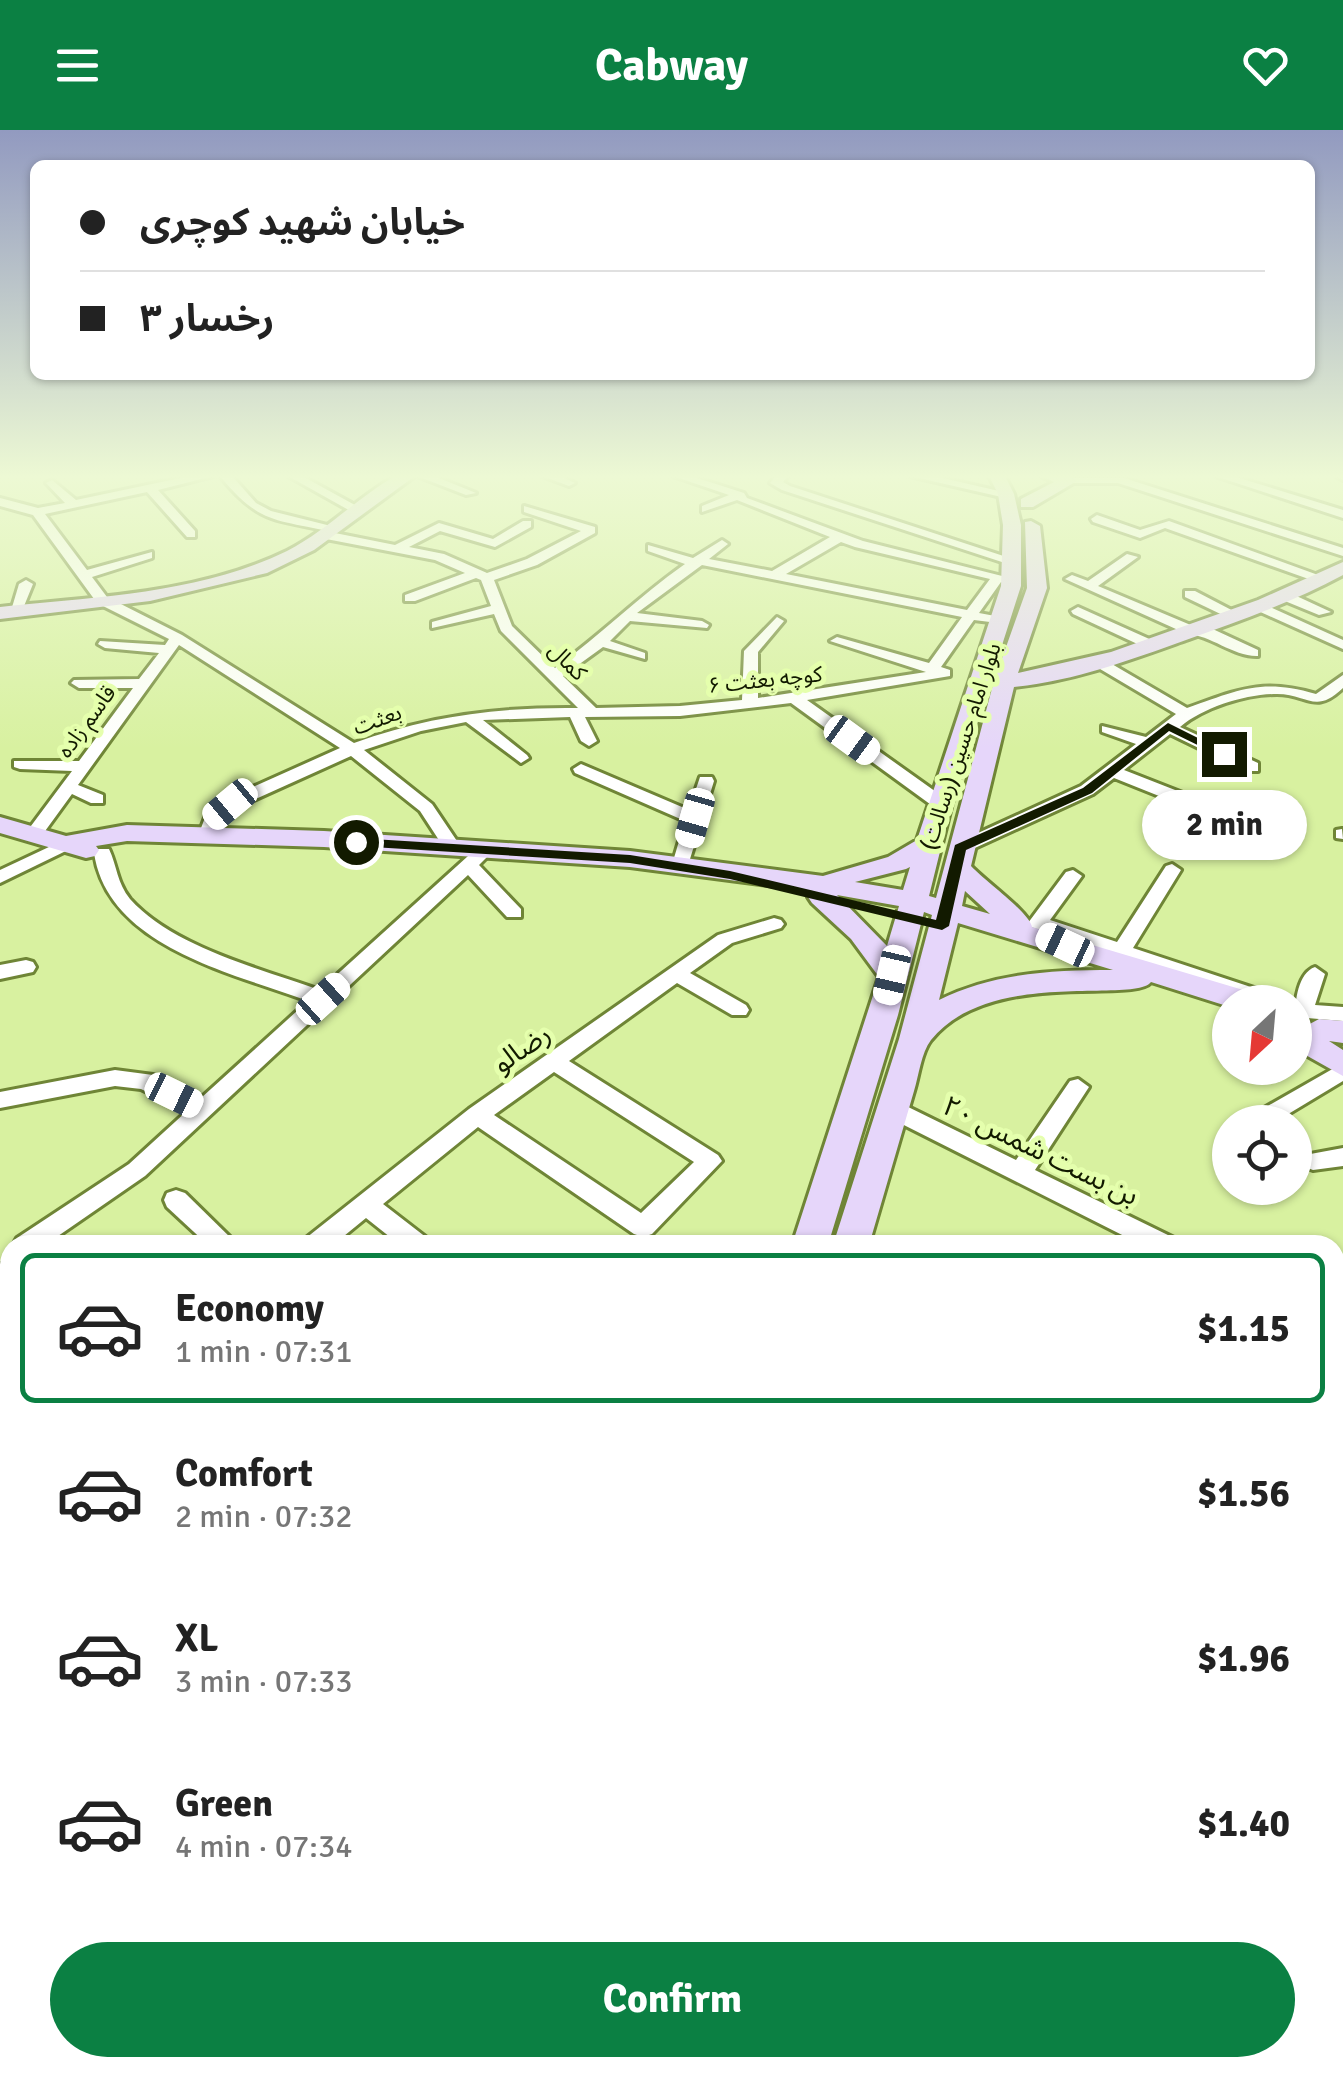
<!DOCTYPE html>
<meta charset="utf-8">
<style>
body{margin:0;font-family:Signika,"Noto Sans Arabic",sans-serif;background:#f6f6f6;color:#222;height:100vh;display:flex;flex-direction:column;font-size:38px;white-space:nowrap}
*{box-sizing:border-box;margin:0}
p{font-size:32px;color:#767676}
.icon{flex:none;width:55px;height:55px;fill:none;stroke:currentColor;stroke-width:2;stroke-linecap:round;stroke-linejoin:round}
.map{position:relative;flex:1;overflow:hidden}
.drawer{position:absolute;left:0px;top:1105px;width:1345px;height:842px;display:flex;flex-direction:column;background:#fff;border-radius:30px 30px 0 0;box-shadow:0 2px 8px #0004}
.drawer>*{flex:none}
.guide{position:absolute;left:30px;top:30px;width:1285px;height:220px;border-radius:15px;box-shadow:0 2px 8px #0004;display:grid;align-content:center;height:220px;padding:0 50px;background:#fff}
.needle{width:65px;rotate:206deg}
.tools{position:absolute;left:1212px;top:855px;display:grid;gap:20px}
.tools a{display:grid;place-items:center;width:100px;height:100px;border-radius:50%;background:#fff;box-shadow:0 2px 8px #0004;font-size:50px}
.end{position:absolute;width:45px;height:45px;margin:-22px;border:12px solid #121a00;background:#fff;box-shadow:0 0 0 5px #fff}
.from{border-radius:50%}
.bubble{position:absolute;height:70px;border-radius:35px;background:#fff;box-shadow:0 2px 8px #0004;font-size:32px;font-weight:800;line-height:70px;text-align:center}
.car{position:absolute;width:30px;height:60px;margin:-30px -15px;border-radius:12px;box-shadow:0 0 8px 2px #0007;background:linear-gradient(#fff 24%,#345 0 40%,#fff 0 76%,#345 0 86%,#fff 0)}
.guide b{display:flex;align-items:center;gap:35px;height:95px;font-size:38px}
.guide b+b{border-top:2px solid #e0e0e0}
.guide i{width:25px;height:25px;background:#222}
ul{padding:18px 0 0;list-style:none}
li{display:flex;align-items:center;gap:30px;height:150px;margin:0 20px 15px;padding:0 30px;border:5px solid transparent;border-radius:15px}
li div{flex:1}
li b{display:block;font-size:38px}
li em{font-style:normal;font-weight:800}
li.selected{border-color:#0b8043}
li>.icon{width:90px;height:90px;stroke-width:1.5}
.cta{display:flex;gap:20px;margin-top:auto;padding:20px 50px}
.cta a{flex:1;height:115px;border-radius:60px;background:#0b8043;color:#fff;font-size:40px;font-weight:800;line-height:115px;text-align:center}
header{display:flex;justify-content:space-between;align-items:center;height:130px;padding:0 50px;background:#0b8043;color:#fff;font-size:45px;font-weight:800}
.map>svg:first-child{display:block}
</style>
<header><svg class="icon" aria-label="menu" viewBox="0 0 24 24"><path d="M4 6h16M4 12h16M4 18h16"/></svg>Cabway<svg class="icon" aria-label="heart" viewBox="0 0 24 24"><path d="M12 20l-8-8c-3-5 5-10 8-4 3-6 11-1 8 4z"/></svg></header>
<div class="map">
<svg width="1343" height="1946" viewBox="0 0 1343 1946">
<rect width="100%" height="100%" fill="#d8f1a0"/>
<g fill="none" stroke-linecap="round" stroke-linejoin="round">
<g stroke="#6f8536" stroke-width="6">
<g id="street">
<path d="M190 346H213L158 360 195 401V407H187L147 362 45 384 87 440 152 422V428L92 447 107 467 182 505 354 613C428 586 499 577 578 578L501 501 494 484 432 498V492L491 476 481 450 476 448 415 471H405V465L465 443 435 430 321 408 319 405 325 401 395 415 439 393 493 409 523 391H531V397L495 417 440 401 409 417 444 424 487 443 527 429 581 401 524 382V376L595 397V403L537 435 494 450 512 496 555 538C601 505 638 467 685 434L648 421V415L693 428 722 410 728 414 709 429 772 441 830 407 737 370 702 382V376L729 365 673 346H691L744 363 747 368 863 411 1018 450 1011 454 1001 452 979 483 1006 488V494L974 490 941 537 950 540V546L807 570 946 669V677H934L791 573 680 586 585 587 597 611 589 616 581 611 570 587 483 590 527 625 529 628 521 633 466 592 421 601 364 620 432 674 463 720 454 725 448 724 420 681 351 626 236 678 220 691 213 710 207 711 198 706 206 685 224 670 340 618 179 515 78 655 103 665V673H91L72 664 40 708H28L25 704 72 641 20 639 14 637V631H79L133 558H79L71 553 74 550 139 549 159 523 105 518 98 514 100 511 165 515 169 509 97 473 33 385 0 376V368L38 378 65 373 46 353 52 350 76 370ZM841 412 855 417 990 449 967 480 786 444ZM702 435 962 487 929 533 837 507 830 511 926 542 758 568V522L784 491 777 487 744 521 742 570 680 576 596 578 563 546 603 517 645 529V523L610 511 630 491 707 498 709 495 702 491 637 483Z"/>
<path d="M220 346H232L256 373 271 381 339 398 333 402C275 389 259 394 220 346Z"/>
<path d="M288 346H302L364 380 354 383Z"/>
<path d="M417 346H434L476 363 466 365Z"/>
<path d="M542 346H560L575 353 569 356Z"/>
<path d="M776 346H788L783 352 790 356 1019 431 1008 434 782 360 770 353Z"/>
<path d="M910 346H934L1012 364 1006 368Z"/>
<path d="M1215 346H1233L1343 380V388Z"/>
<path d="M1336 346H1343V350Z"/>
<path d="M1069 348H1124L1343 418V426L1118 353H1065Z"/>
<path d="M1097 385 1140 400 1169 391 1329 449 1317 452 1165 398 1140 408 1093 392 1091 389Z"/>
<path d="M1127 424 1138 427 1098 456 1193 496 1204 495 1258 520V526C1234 527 1211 505 1187 504L1065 449 1072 445 1088 451Z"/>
<path d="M26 450 33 454 22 481 10 484 19 454Z"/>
<path d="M1185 461H1195L1243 486 1231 489 1185 467Z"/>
<path d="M1280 463H1290L1331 482 1319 485 1280 469Z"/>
<path d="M1261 473 1343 510V519L1256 480V474Z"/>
<path d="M1078 477 1156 512 1158 515 1146 518 1073 484 1071 481Z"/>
<path d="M1095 530H1105L1187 578C1239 560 1261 548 1316 564L1343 545V558C1315 585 1308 564 1277 564 1246 564 1204 577 1180 597L1258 633V641H1246L1170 604 1124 640 1221 678V686H1209L1114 648 1093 664 966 722H954V714L1081 656 1136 614 1102 602V596L1146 607 1176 584 1095 536Z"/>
<path d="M581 634 689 680 700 647H712L714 651 686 742 680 743 671 738 685 691 575 643 573 639Z"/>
<path d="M1342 699 1343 709 1336 708V700Z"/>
<path d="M66 709 72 710V718L0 753V740Z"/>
<path d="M484 716 493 721 479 735 521 779V787H507L468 745 145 1046 45 1115H13L17 1108 129 1034 187 981 141 959 115 956 0 978V962L115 940 153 945 201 968 308 871C233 843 108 817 94 723L97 719H109C117 736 117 753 130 769 173 817 261 839 320 860L478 717Z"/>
<path d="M1172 734 1181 740 1133 818 1281 867 1284 872H1254L1031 797 1028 793 1066 742 1073 740 1082 746 1050 790 1117 812 1166 736Z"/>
<path d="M774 788 781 790 784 794 781 798 732 813 690 843 746 875 749 880 746 885H732L677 853 569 931 718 1025 722 1031 652 1104 643 1107 634 1104 478 997 383 1074 427 1108 431 1115H400L366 1088 333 1115H302L306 1108 469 979 718 805ZM554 942 694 1032 641 1083 494 985Z"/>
<path d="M26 830 33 832 36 837 33 842 0 849V835Z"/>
<path d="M1315 837 1325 844 1315 875 1343 877V891L1295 887C1295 871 1298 843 1315 837Z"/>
<path d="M1343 933V951L1275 992H1249L1252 985Z"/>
<path d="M1078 949 1089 957 1035 1040 1174 1108 1178 1115H1142L882 984 879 978 890 970 898 972 1016 1030 1070 951Z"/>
<path d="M1343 1018V1036L1313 1040 1305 1037 1301 1031 1305 1025Z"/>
<path d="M176 1060 185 1063 238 1115H208L167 1077 164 1070 167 1063Z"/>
<path d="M0 1134 10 1138V1165L0 1161Z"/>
<rect x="1335" y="1306" width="8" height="26"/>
<path d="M10 1485V1525L0 1529V1489Z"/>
<path d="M1343 1652V1686L1335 1688V1654Z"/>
<path d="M0 1733 10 1737V1778L0 1774Z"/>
<path d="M1131 1938H1171L1174 1946H1134Z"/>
</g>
</g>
<g stroke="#6f8536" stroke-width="6">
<g id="secondary">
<path d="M395 346H415L314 420 267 443 150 471 0 489V477C95 467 199 464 287 421 326 401 357 368 395 346Z"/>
<path d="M989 346H1005L1014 364 1021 395V456L954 665 929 766 936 768 994 551 1027 458 1025 392 1031 391 1040 396 1047 458 1018 543 1111 522 1258 470 1343 432V445C1293 472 1239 491 1186 510 1130 530 1074 551 1014 557L971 736C985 751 1030 783 1032 797L1260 865 1264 872H1230V877L1151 852C1134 874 990 837 931 910 921 923 919 945 914 961 899 1012 884 1064 869 1115H833L899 909 932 785 924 782 898 885 828 1115H792L879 847 851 809 812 773 808 767 813 761 630 737 324 717 127 711 96 716 99 720 95 726 86 728 0 703V687L66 706 127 695 324 701 630 721 823 746 888 727 917 710 1001 456 1003 395 998 364ZM910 737 903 760 855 752 906 739ZM965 761 990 784 962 776ZM837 765 899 776 887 816ZM958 793 1113 840C1053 840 993 843 939 870Z"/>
<path d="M1041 346H1070L1077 351 1033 377H1021V369L1054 352Z"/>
<path d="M1319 889 1343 891V913L1329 911 1343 920V946L1295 919V893L1306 896Z"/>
<path d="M66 1938H134L130 1946H62Z"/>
<path d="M173 1938H312L316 1946H239L236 1940 233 1946H169Z"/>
</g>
</g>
<use href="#street" fill="#fff" fill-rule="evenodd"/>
<use href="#secondary" fill="#e6d6fa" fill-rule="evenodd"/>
</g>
<linearGradient id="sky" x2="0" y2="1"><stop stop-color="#929ac0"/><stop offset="0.56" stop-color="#edf9d4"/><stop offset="1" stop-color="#edf9d4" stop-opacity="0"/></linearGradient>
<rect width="1343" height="619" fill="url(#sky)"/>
<path fill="#121a00" d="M1168 593 1230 624 1220 626 1169 601 1092 663 966 720 949 796 942 800 730 749 630 733 356 716 350 712 356 708 630 725 730 741 936 790 955 715 1083 658Z"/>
<g text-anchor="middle" stroke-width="10" stroke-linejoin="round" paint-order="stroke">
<g font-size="22" fill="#121a00" stroke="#e5ffad">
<text transform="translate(568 531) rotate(45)" y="8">کمال</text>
<text transform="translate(765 549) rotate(-6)" y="8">کوچه بعثت ۶</text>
<text transform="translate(377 589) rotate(-20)" y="8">بعثت</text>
<text transform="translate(86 591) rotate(-54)" y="8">قاسم زاده</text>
<text transform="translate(960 616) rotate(-72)" y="8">بلوار امام حسین (رسالت)</text>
</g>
<g font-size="28" fill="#121a00" stroke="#e5ffad">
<text transform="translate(521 918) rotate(-35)" y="10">رضالو</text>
<text transform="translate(1041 1020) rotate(26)" y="10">بن بست شمس ۲۰</text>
</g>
</g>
</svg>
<div class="tools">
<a><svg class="needle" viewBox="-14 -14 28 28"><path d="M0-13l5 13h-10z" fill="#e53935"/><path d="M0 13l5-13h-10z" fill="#767676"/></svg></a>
<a><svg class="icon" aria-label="locate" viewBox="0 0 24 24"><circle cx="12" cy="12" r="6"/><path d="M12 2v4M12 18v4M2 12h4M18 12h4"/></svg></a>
</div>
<i class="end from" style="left:356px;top:712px"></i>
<i class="end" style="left:1224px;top:624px"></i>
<div class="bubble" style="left:1142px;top:660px;width:165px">2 min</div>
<i class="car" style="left:852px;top:610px;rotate:126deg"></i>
<i class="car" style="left:230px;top:674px;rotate:230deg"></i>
<i class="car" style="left:695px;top:688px;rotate:196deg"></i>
<i class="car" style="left:1065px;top:815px;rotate:295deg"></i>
<i class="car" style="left:892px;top:845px;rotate:193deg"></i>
<i class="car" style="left:323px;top:869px;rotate:48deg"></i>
<i class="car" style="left:174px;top:965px;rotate:116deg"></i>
<div class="guide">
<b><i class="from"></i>خیابان شهید کوچری</b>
<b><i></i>رخسار ۳</b>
</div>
<section class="drawer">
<ul>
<li class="selected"><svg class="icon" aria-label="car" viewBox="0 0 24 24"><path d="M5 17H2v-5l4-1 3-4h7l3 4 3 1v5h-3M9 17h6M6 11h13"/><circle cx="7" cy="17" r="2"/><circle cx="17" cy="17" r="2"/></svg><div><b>Economy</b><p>1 min · 07:31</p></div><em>$1.15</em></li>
<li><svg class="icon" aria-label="car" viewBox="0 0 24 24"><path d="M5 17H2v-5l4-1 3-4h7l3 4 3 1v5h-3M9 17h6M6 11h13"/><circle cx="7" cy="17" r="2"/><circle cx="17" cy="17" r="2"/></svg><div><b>Comfort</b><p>2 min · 07:32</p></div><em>$1.56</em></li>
<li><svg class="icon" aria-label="car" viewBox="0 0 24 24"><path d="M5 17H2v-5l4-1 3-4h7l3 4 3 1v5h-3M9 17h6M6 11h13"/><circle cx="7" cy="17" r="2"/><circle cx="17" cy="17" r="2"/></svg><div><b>XL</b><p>3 min · 07:33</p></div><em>$1.96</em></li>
<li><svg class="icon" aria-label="car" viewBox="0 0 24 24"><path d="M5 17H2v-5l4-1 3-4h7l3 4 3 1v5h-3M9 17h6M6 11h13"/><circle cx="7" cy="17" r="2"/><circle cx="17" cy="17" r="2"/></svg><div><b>Green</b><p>4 min · 07:34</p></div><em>$1.40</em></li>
</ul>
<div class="cta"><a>Confirm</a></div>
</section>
</div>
